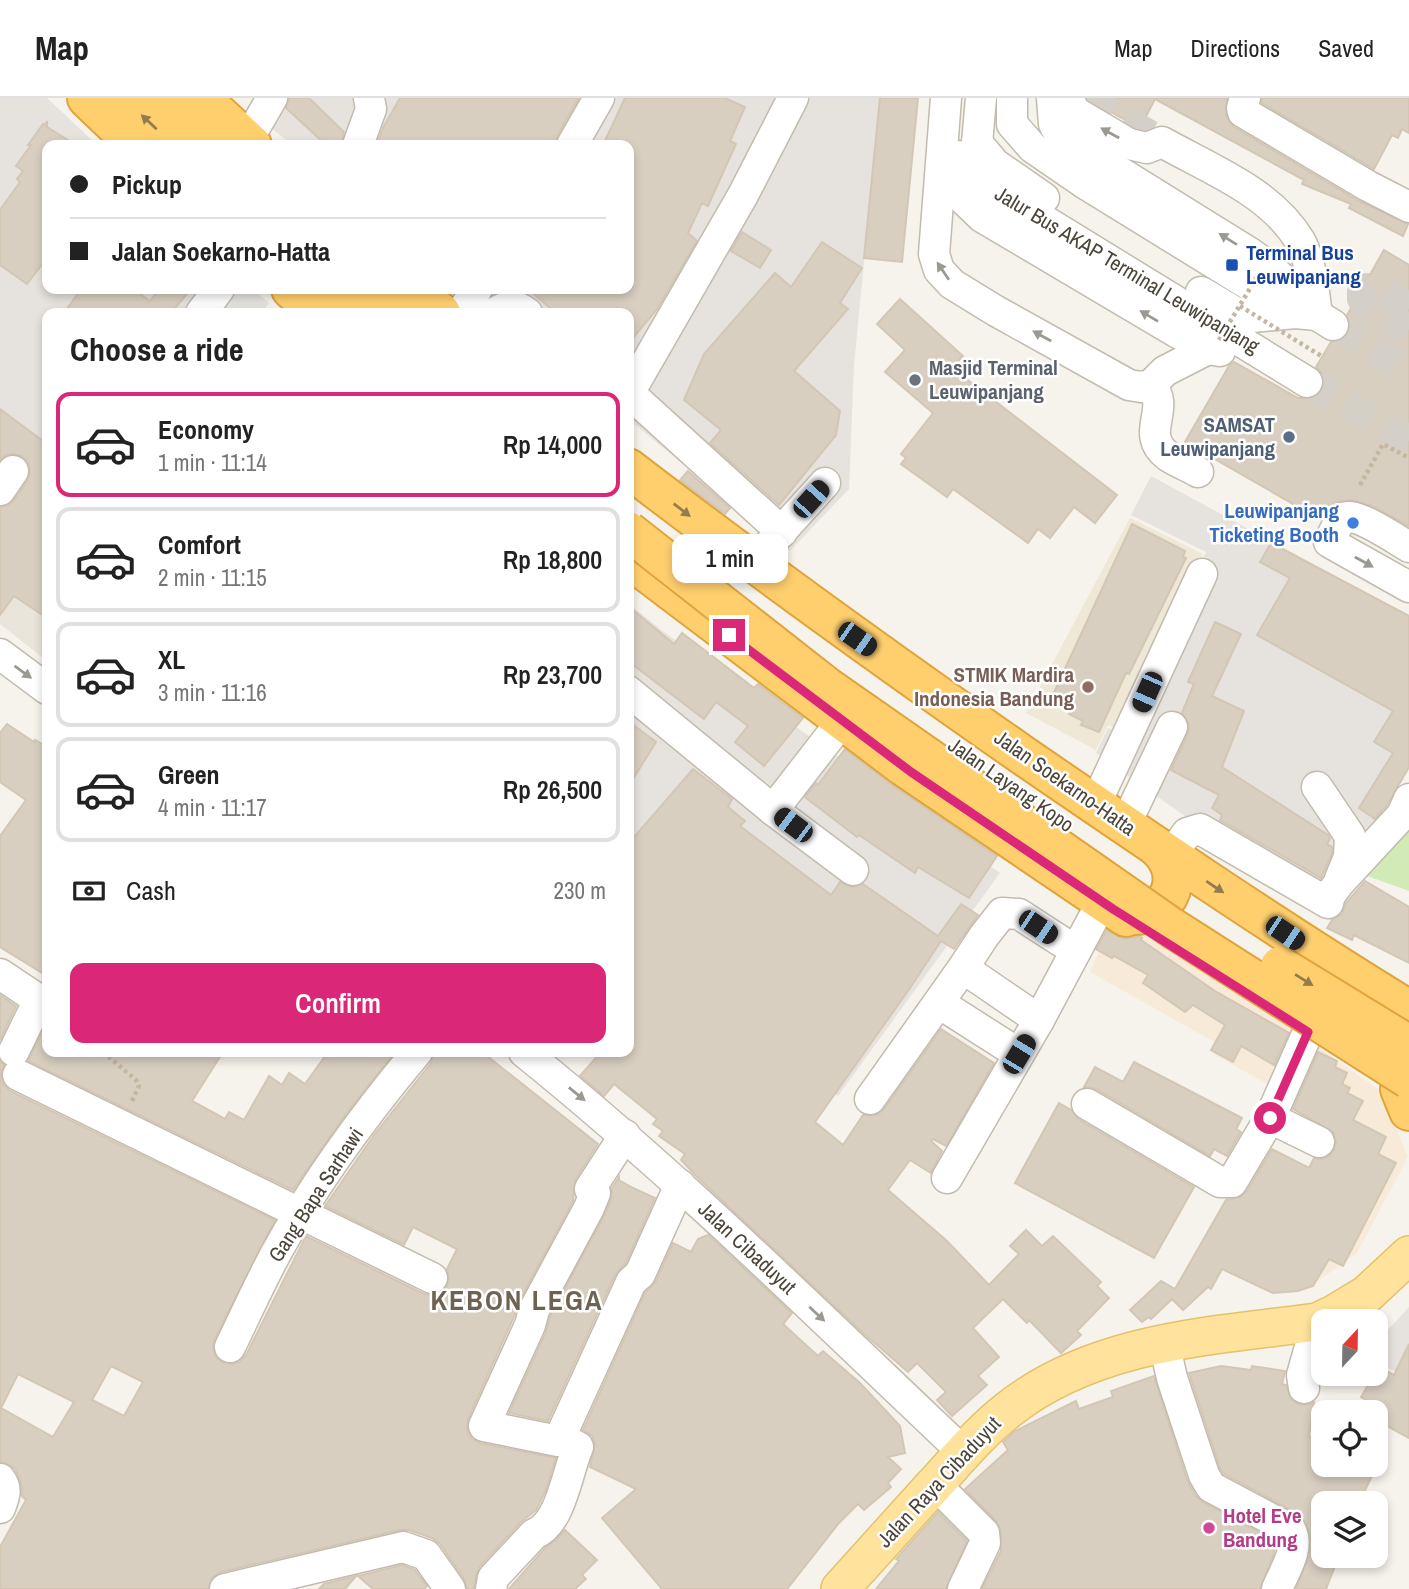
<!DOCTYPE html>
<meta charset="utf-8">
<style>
body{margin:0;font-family:"Archivo Narrow",sans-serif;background:#f6f6f6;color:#222;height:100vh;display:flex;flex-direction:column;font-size:26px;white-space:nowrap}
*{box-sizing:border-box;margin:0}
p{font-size:23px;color:#767676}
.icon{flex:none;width:38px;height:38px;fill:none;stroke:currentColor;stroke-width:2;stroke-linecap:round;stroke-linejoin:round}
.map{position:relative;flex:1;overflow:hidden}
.drawer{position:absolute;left:42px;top:210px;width:592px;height:749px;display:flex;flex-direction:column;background:#fff;border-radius:14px;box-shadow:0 4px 10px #0003}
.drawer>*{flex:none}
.banner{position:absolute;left:42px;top:42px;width:592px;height:154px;border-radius:14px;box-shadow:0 4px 10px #0003;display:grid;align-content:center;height:154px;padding:0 28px;background:#fff}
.needle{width:46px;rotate:22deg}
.buttons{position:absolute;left:1311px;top:1211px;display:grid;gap:14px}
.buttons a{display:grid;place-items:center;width:77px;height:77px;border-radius:14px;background:#fff;box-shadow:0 4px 10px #0003;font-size:35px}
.end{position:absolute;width:32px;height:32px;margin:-16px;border:9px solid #db2777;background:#fff;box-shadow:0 0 0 4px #fff}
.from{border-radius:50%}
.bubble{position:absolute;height:49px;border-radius:14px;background:#fff;box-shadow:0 4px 10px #0003;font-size:23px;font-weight:600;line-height:49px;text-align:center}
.car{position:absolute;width:21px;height:42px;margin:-21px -10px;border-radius:9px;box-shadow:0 0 5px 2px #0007;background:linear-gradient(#222 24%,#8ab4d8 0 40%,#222 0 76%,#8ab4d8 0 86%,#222 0)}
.banner b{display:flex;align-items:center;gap:24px;height:66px;font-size:26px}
.banner b+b{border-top:2px solid #e0e0e0}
.banner i{width:18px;height:18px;background:#222}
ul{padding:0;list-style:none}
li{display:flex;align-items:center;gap:21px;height:105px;margin:0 14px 10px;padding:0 14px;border:4px solid #e0e0e0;border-radius:14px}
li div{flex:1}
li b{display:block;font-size:26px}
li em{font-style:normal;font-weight:600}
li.current{border-color:#db2777}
li>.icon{width:63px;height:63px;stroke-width:1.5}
h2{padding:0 28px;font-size:32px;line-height:84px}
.pay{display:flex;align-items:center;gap:18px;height:77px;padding:0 28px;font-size:26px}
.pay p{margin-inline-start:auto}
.primary-button{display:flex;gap:14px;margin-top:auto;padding:14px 28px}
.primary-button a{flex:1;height:80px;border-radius:14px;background:#db2777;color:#fff;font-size:28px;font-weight:600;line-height:80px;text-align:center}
header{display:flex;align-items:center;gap:42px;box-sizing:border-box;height:98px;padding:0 35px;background:#fff;border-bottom:2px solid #e0e0e0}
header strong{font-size:33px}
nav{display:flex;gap:38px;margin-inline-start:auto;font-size:24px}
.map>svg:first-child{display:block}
</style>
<header>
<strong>Map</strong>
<nav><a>Map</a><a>Directions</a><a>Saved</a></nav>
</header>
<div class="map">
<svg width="1409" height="1491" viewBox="0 0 1409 1491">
<rect width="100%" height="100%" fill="#f6f3ec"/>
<path fill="#eae5da" d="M6 415 47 444V563L0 526V423Z"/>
<path fill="#f7ead8" d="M1114 820 1225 884 1381 993 1408 1059 1357 1155 1318 1183 1277 1184 1347 1037 1298 1003 1213 956 1218 946 1090 874Z"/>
<g fill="#e6e2dd">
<path d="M0 0H47L97 47H47V191H163L144 215H47V346L0 410Z"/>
<path d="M269 0H880L854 267 849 391 790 453 628 321V215H499L469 191H628V47H292L259 20Z"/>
<path d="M1151 378 1409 518V666L1331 822 1096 655 1108 630 1124 636 1131 605 1206 454 1131 417Z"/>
<path d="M628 505 664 534 1000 775 838 998 628 892Z"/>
<path d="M1409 1209V1279L1376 1265V1245Z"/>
</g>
<path fill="#efe8d6" d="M1130 420 1203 456 1130 605 1124 634 1108 627 1096 652 1026 615Z"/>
<path fill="#d2eab5" d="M1409 721V793L1359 775Z"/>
<path fill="#e5e3e0" d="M167 191H253L269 205 262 215H149Z"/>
<g fill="#d8cfc1" stroke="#d3c7b4" stroke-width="2" fill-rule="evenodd">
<path d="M289 0H309L344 34 341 47H326L286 10Z"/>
<path d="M400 0H579L557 38 555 47H377L383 30Z"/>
<path d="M625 0H725L745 9 730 43 736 46 708 108 702 105 688 135 697 143 657 211 628 246V215H556L528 191H628V47H603Z"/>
<path d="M880 0H918L902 164 864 160Z"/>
<path d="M1089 0H1227L1226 18 1234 29 1359 103 1408 126 1403 138 1349 110 1351 106 1302 86 1304 82 1155 1 1140 30 1089 2Z"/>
<path d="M1262 0H1409V35L1402 31 1398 40 1392 37 1374 71 1262 5Z"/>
<path d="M47 23V29L76 47H47V160L27 186 0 167V112L20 84 17 81 23 73 16 68 31 47H28L43 26 45 27Z"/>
<path d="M742 134 771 152 760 170 731 153Z"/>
<path d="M822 144 862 170 840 205 848 211 794 273 840 313 836 337 779 407 710 345 721 332 684 302 704 256 775 175 791 189Z"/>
<path d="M1384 152 1409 167V428L1374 409 1353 402 1341 403 1333 406 1321 422 1185 344 1229 268 1234 264 1298 300H1315L1321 294 1324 284 1322 275 1316 269 1331 244 1341 243 1348 236 1350 227 1347 217Z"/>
<path d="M81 191H133L150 203 159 191H191L171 215H64Z"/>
<path d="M900 201 963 258 952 270 1117 397 1095 425 1074 409 1050 440 1038 431 1028 445 953 391 947 399 901 366 906 360 901 356 933 315 885 274 905 252 877 226Z"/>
<path d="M0 311 47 346V520L14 498 0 517V409L8 407 14 402 27 383 30 374 28 365 22 358 14 356 6 357 0 362Z"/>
<path d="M688 373 730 410 725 416 680 382Z"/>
<path d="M1132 426 1185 453 1183 459 1186 460 1129 576 1126 575 1099 634 1081 627 1083 623 1069 616 1070 612 1050 603Z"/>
<path d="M1271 445 1409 518V669L1387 707 1375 721 1359 710 1393 655 1374 644 1393 613 1257 537 1290 480 1260 464Z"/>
<path d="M628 508 674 546 682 535 754 590 758 586 803 620 764 668 735 644 748 628 716 604 704 621 628 563Z"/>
<path d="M1215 524 1241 536 1212 598 1244 613 1222 669 1328 737 1330 740 1327 746 1332 749V755L1321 780 1220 722 1222 717 1212 710 1219 697 1171 672 1188 636 1189 627 1182 615 1194 586 1188 584Z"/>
<path d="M628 623 656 644 628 689Z"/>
<path d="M7 626 34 644 35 642 47 649V878L0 849V738L26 702 0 684V635Z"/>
<path d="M845 651 891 686 997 758 969 800 918 769 915 775 859 737 857 739 805 699 816 685 818 687Z"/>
<path d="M693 671 732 701 728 709 745 723 740 728 831 797 840 784 852 789 863 786 938 838 961 806 978 817 954 851 941 843 910 890 815 1024 843 1047 863 1017H877L884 1011 941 931 994 965 946 1048 933 1041 931 1043 942 1053 931 1075 910 1062 888 1092 947 1143 989 1187 1019 1156 1010 1148 1026 1132 1042 1148 1053 1138 1101 1184 1097 1188 1109 1200 1077 1233 1081 1237 1061 1255 1029 1222 1027 1225 1003 1201 973 1230 999 1259 978 1278 987 1287 952 1318 937 1302 946 1294 917 1265 908 1274 862 1234 695 1077 681 1062 685 1056 659 1038 663 1033 653 1026 657 1021 614 986 604 998 580 978 601 954H628V746Z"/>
<path d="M1365 783 1409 809V865L1354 837 1352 842 1327 830 1332 822 1342 816 1346 805Z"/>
<path d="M1107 832 1124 841 1140 838 1142 840 1141 842 1215 893 1289 935 1274 967 1241 948 1233 964 1211 952 1225 927 1193 907 1185 914 1143 885 1148 877 1114 858 1112 860 1096 851Z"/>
<path d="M0 897 16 908 0 942Z"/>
<path d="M47 925V954H223L192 1003 225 1021 229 1014 244 1022 269 978 282 987 289 975 305 986 328 954H395L346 1016 293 1092 28 963Z"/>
<path d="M434 954H482L598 1046 575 1082 573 1103 519 1204 513 1221 468 1321 467 1332 472 1341 480 1345 556 1360 546 1392 536 1412 521 1424 480 1468 476 1477 474 1491H467L464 1481 440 1446 432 1440 409 1432H400L221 1474 213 1479 208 1491H0V1449L26 1402 22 1398 21 1385 15 1371 8 1366 0 1364V963L4 967 1 977 3 986 10 993 275 1122 214 1242 213 1250 215 1258 222 1264 231 1266 239 1264 246 1257 306 1138 424 1196 434 1197 442 1194 447 1188 449 1180 447 1171 457 1151 413 1129 404 1147 325 1108 374 1037 431 965ZM111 1268 143 1284 124 1318 92 1302ZM18 1276 74 1304 53 1339 1 1310Z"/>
<path d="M1318 954 1337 963 1335 969 1347 975 1342 986 1350 990 1347 995 1363 1003 1353 1022 1386 1039 1378 1056 1396 1065 1343 1168 1329 1161 1313 1188 1298 1193 1273 1195 1222 1171 1211 1191 1208 1189 1183 1212 1172 1201 1151 1221 1149 1219 1142 1224 1130 1212 1161 1183 1175 1191 1226 1102 1240 1099 1247 1093 1272 1051 1309 1070 1314 1060 1321 1061 1328 1059 1334 1052 1336 1043 1333 1034 1293 1011Z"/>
<path d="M1134 964 1242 1020 1236 1031 1241 1034 1227 1058 1214 1051 1210 1058 1096 991 1084 989 1095 969 1123 984Z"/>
<path d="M1059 1005 1071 1012 1078 1021 1194 1089 1154 1160 1015 1085Z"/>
<path d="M619 1079V1082L633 1090 655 1100 626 1165 615 1177 548 1323 509 1315 546 1234 550 1218 605 1116 611 1102 612 1090Z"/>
<path d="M708 1137 792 1215 783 1226 818 1258 823 1253 860 1285 900 1328 905 1355 888 1359 901 1371 888 1385 891 1389 864 1412 858 1406 839 1425 787 1491H662L602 1420 636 1391 590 1369 595 1346 592 1338 583 1332 645 1195 656 1183 673 1145 691 1154 698 1141Z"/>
<path d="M1409 1246V1340L1376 1322V1307L1361 1299 1373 1279 1380 1283 1385 1272 1394 1277Z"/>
<path d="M1221 1268 1251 1272 1252 1268 1285 1273 1282 1286 1286 1287 1291 1301 1298 1306 1306 1307 1314 1304 1309 1338 1323 1345V1367H1377L1359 1405H1323V1458H1339L1326 1491H1296L1310 1456V1437L1306 1424 1298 1416 1224 1376 1220 1370 1189 1275Z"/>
<path d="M1154 1278 1187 1382 1196 1398 1203 1404 1276 1443 1274 1456 1260 1491H982L1001 1453V1433L996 1423 965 1391 1008 1352 1003 1344 1015 1333 1076 1303 1079 1311 1113 1299 1111 1293Z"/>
<path d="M938 1414 967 1443 946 1491H876L899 1463 896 1461Z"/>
<path d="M565 1432 597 1462 582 1477 586 1481 575 1491H509L545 1450 556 1442Z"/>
<path d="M402 1467 415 1472 427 1488 424 1491H373L358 1478Z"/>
<path d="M356 1478 345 1491H319L324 1486Z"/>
</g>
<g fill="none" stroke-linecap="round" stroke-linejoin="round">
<g stroke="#d4d0c8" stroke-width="30" stroke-dasharray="30 15" stroke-linecap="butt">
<path d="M1085 0 1162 44"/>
<path d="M1409 210 1376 190H1367L1362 194V201L1367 207 1409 231"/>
<path d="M1334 227 1409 273"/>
<path d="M1307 284 1409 342"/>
</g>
<g stroke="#c2bbae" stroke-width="33">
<g id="minor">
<path d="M946 0 934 156 939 172 952 186 996 213 1129 287 1141 289 1151 287 1165 273 1208 251"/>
<path d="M981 0 975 68 985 86 1307 284"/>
<path d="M1012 0V26L1033 50 1084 85 1295 215"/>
<path d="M1052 0 1054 26 1060 37 1250 155 1272 171 1317 216"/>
<path d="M1068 0 1075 14 1129 46 1147 50 1162 44C1210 71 1271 94 1300 143 1311 162 1314 195 1317 217L1333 227"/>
<path d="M1245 0 1242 10 1243 14 1368 88 1409 109"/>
<path d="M247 43 272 0"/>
<path d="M977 45 995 66 1044 100"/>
<path d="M358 47 371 11 369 0"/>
<path d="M572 47 599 0"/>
<path d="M958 58 956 94 982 119 1178 235 1208 251 1220 253"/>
<path d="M1201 194 1233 213 1252 219 1295 215 1317 217"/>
<path d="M201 215 219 191"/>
<path d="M461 215 477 191"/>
<path d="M494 215C508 207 514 205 527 215"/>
<path d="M1151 287C1172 312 1138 335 1168 358 1177 364 1188 368 1198 374"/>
<path d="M0 392 13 373"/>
<path d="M782 434 629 295 743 97 793 0"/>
<path d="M769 447 825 385"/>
<path d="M1409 449C1397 442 1355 413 1344 420 1337 425 1333 437 1329 444L1409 489"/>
<path d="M0 556 47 591"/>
<path d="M628 593 773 712 842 623"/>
<path d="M1317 689 1350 738 1349 759 1340 781"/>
<path d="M1095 707 1202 476"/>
<path d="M773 712 853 772"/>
<path d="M1125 727 1172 629"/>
<path d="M1170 759 1187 735 1200 731 1328 805 1330 797 1339 785 1402 717 1409 701"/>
<path d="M1076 853 1019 816 1002 815 984 838 963 870 1039 922 1102 804"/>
<path d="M0 876 36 900 34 912 14 953"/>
<path d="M939 905 1019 956"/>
<path d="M1308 934 1270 1020 1319 1044"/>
<path d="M524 954C678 1078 819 1218 963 1354"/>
<path d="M18 977 432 1180"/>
<path d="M870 1001 963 870"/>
<path d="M1087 1006 1220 1084H1232L1270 1020"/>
<path d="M947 1080 1039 922"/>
<path d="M1164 1245 1172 1280 1204 1377 1211 1389 1290 1431C1301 1450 1284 1473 1277 1491"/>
<path d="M230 1249C245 1218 259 1187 275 1157 313 1087 366 1015 417 954"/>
<path d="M1304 1290 1302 1277 1317 1224"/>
<path d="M560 1340 558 1343 484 1328 530 1227 534 1212 589 1110 595 1095 590 1091 625 1037"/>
<path d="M0 1381C8 1391 4 1399 0 1410"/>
<path d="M935 1386 984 1435 985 1445 963 1491"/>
<path d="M225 1491 403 1449 426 1457 450 1491"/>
<path d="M491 1491 493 1480 534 1436C561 1426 567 1374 578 1349L560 1340 563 1333 627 1193 631 1184 640 1176 680 1087"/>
</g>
</g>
<g stroke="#e6c16a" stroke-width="40">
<path id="major" d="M840 1491C871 1457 902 1422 933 1388 957 1362 980 1334 1008 1312 1095 1243 1212 1238 1317 1224L1334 1216 1367 1196 1409 1157"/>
</g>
<g stroke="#e0a43c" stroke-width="42">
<g id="highway">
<path d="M87 0 136 47"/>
<path d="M123 0 174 47"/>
<path d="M169 0 213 42"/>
<path d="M201 0 252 47"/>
<path d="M291 191 319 215"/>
<path d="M328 191 356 215"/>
<path d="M371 191 398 215"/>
<path d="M413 191 441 215"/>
<path d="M628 370C757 469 888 563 1021 656 1149 744 1277 831 1409 912"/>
<path d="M628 460 903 668 1126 819"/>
<path d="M1121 815C1165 827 1191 780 1157 749"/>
<path d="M1400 991 1409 1013"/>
</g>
</g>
<g stroke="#c4b79f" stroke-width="4.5" stroke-dasharray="3.5 3.5" stroke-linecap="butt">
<path d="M1360 387 1383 346 1409 360"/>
<path d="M103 954 136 982 139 988 131 1005"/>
</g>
<use href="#minor" stroke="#fff" stroke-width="30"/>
<use href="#major" stroke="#ffe39c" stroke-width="37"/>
<use href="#highway" stroke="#ffcf6e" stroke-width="38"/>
<g stroke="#e0a43c" stroke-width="42" stroke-linecap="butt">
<g id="highway-bridge">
<path d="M628 433 827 589 1171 829 1409 981"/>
<path d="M1280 868 1409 947"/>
</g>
</g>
<g stroke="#c4b79f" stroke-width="4.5" stroke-dasharray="3.5 3.5" stroke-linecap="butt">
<path d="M1240 208 1323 259"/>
<path d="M1219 242 1258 177"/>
</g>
<use href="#highway-bridge" stroke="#ffcf6e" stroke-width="38"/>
</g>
<defs><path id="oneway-solid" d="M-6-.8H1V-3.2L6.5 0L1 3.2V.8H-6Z" transform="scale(1.75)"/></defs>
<g fill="#937c4e">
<use href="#oneway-solid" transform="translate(149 24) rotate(-137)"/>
<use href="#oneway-solid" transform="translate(682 412) rotate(38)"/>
<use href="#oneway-solid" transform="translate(1215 789) rotate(34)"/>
<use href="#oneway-solid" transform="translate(1304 882) rotate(32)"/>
</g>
<g fill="#9c9892">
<use href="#oneway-solid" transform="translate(1110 35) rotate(-151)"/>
<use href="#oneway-solid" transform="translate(1228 141) rotate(-148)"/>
<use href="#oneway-solid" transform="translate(943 173) rotate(-124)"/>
<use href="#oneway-solid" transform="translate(1149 218) rotate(-149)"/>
<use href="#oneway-solid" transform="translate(1042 238) rotate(-151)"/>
<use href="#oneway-solid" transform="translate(1364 464) rotate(29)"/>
<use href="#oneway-solid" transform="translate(23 574) rotate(36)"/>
<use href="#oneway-solid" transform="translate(577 996) rotate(39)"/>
<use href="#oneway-solid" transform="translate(817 1216) rotate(43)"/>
</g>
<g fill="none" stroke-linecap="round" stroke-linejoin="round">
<path stroke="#db2777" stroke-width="9" d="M729 537 911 674 1113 811 1308 934 1270 1020"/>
</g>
<rect fill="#1a4fb4" stroke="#fff" stroke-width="2.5" x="1225" y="160" width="14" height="14" rx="3.5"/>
<circle fill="#6b7280" stroke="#fff" stroke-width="2.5" cx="915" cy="282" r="7"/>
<circle fill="#5c6f8a" stroke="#fff" stroke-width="2.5" cx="1289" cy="339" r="7"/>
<circle fill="#3f7fe0" stroke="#fff" stroke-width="2.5" cx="1353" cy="425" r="7"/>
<circle fill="#8d6e63" stroke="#fff" stroke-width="2.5" cx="1088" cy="589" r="7"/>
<circle fill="#d1479c" stroke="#fff" stroke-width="2.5" cx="1209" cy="1430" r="7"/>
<g text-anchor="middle" stroke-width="5" stroke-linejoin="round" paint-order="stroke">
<g font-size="21" font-weight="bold" fill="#164399" stroke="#fff" text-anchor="start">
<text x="1246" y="162">Terminal Bus<tspan x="1246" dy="24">Leuwipanjang</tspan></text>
</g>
<g font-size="21" fill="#4b4439" stroke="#fff">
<text transform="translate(1127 172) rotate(31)" y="7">Jalur Bus AKAP Terminal Leuwipanjang</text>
<text transform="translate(1065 685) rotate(35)" y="7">Jalan Soekarno-Hatta</text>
<text transform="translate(1011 687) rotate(35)" y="7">Jalan Layang Kopo</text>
<text transform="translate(316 1097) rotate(-57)" y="7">Gang Bapa Sarhawi</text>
<text transform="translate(747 1150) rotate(43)" y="7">Jalan Cibaduyut</text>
<text transform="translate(939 1384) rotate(-47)" y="7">Jalan Raya Cibaduyut</text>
</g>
<g font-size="21" font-weight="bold" fill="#5b616d" stroke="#fff" text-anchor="start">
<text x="929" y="277">Masjid Terminal<tspan x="929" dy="24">Leuwipanjang</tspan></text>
</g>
<g font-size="21" font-weight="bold" fill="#4e5e75" stroke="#fff" text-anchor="end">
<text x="1275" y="334">SAMSAT<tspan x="1275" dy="24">Leuwipanjang</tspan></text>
</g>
<g font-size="21" font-weight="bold" fill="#366cbe" stroke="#fff" text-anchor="end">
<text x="1339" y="420">Leuwipanjang<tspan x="1339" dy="24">Ticketing Booth</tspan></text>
</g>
<g font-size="21" font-weight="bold" fill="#785e54" stroke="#fff" text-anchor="end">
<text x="1074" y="584">STMIK Mardira<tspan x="1074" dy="24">Indonesia Bandung</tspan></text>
</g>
<g font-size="21" font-weight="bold" fill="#b23c85" stroke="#fff" text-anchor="start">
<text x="1223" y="1425">Hotel Eve<tspan x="1223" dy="24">Bandung</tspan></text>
</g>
<g font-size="28" font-weight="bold" letter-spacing="2" fill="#6e6250" stroke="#fff">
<text x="517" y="1212">KEBON LEGA</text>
</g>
</g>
</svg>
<div class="buttons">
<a><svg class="needle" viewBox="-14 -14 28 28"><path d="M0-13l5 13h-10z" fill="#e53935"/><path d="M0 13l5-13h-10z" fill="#767676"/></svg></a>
<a><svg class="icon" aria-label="locate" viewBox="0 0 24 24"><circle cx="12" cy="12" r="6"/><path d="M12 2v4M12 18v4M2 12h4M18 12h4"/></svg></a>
<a><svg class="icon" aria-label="layers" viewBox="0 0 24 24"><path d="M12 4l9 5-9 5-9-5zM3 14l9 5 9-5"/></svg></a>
</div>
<i class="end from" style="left:1270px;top:1020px"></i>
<i class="end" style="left:729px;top:537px"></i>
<div class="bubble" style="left:672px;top:436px;width:116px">1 min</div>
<i class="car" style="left:811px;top:401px;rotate:42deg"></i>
<i class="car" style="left:857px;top:541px;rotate:125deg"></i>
<i class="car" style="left:1147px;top:594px;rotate:204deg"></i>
<i class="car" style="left:793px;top:727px;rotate:307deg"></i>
<i class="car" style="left:1038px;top:829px;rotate:124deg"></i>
<i class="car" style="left:1285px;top:835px;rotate:124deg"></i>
<i class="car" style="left:1019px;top:956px;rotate:31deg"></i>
<div class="banner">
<b><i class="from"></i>Pickup</b>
<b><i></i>Jalan Soekarno-Hatta</b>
</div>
<section class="drawer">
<h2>Choose a ride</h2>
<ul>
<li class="current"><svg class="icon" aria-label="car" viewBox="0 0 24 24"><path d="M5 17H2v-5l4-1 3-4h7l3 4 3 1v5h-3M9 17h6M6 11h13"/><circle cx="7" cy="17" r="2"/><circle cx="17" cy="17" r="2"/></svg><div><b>Economy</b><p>1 min · 11:14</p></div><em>Rp 14,000</em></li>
<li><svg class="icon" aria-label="car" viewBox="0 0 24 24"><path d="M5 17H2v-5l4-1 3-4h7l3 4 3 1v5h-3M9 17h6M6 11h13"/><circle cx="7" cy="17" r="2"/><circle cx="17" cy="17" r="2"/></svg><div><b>Comfort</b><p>2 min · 11:15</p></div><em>Rp 18,800</em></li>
<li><svg class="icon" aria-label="car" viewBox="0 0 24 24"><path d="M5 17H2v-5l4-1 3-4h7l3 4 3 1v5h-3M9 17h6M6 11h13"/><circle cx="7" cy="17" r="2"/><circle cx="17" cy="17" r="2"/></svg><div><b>XL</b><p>3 min · 11:16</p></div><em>Rp 23,700</em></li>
<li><svg class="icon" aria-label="car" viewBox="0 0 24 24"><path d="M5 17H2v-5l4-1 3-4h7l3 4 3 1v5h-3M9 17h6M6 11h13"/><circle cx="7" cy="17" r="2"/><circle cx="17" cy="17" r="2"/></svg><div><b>Green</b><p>4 min · 11:17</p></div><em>Rp 26,500</em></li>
</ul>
<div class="pay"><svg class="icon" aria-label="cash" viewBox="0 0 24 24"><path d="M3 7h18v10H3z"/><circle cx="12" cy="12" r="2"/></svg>Cash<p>230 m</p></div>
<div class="primary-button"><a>Confirm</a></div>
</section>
</div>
